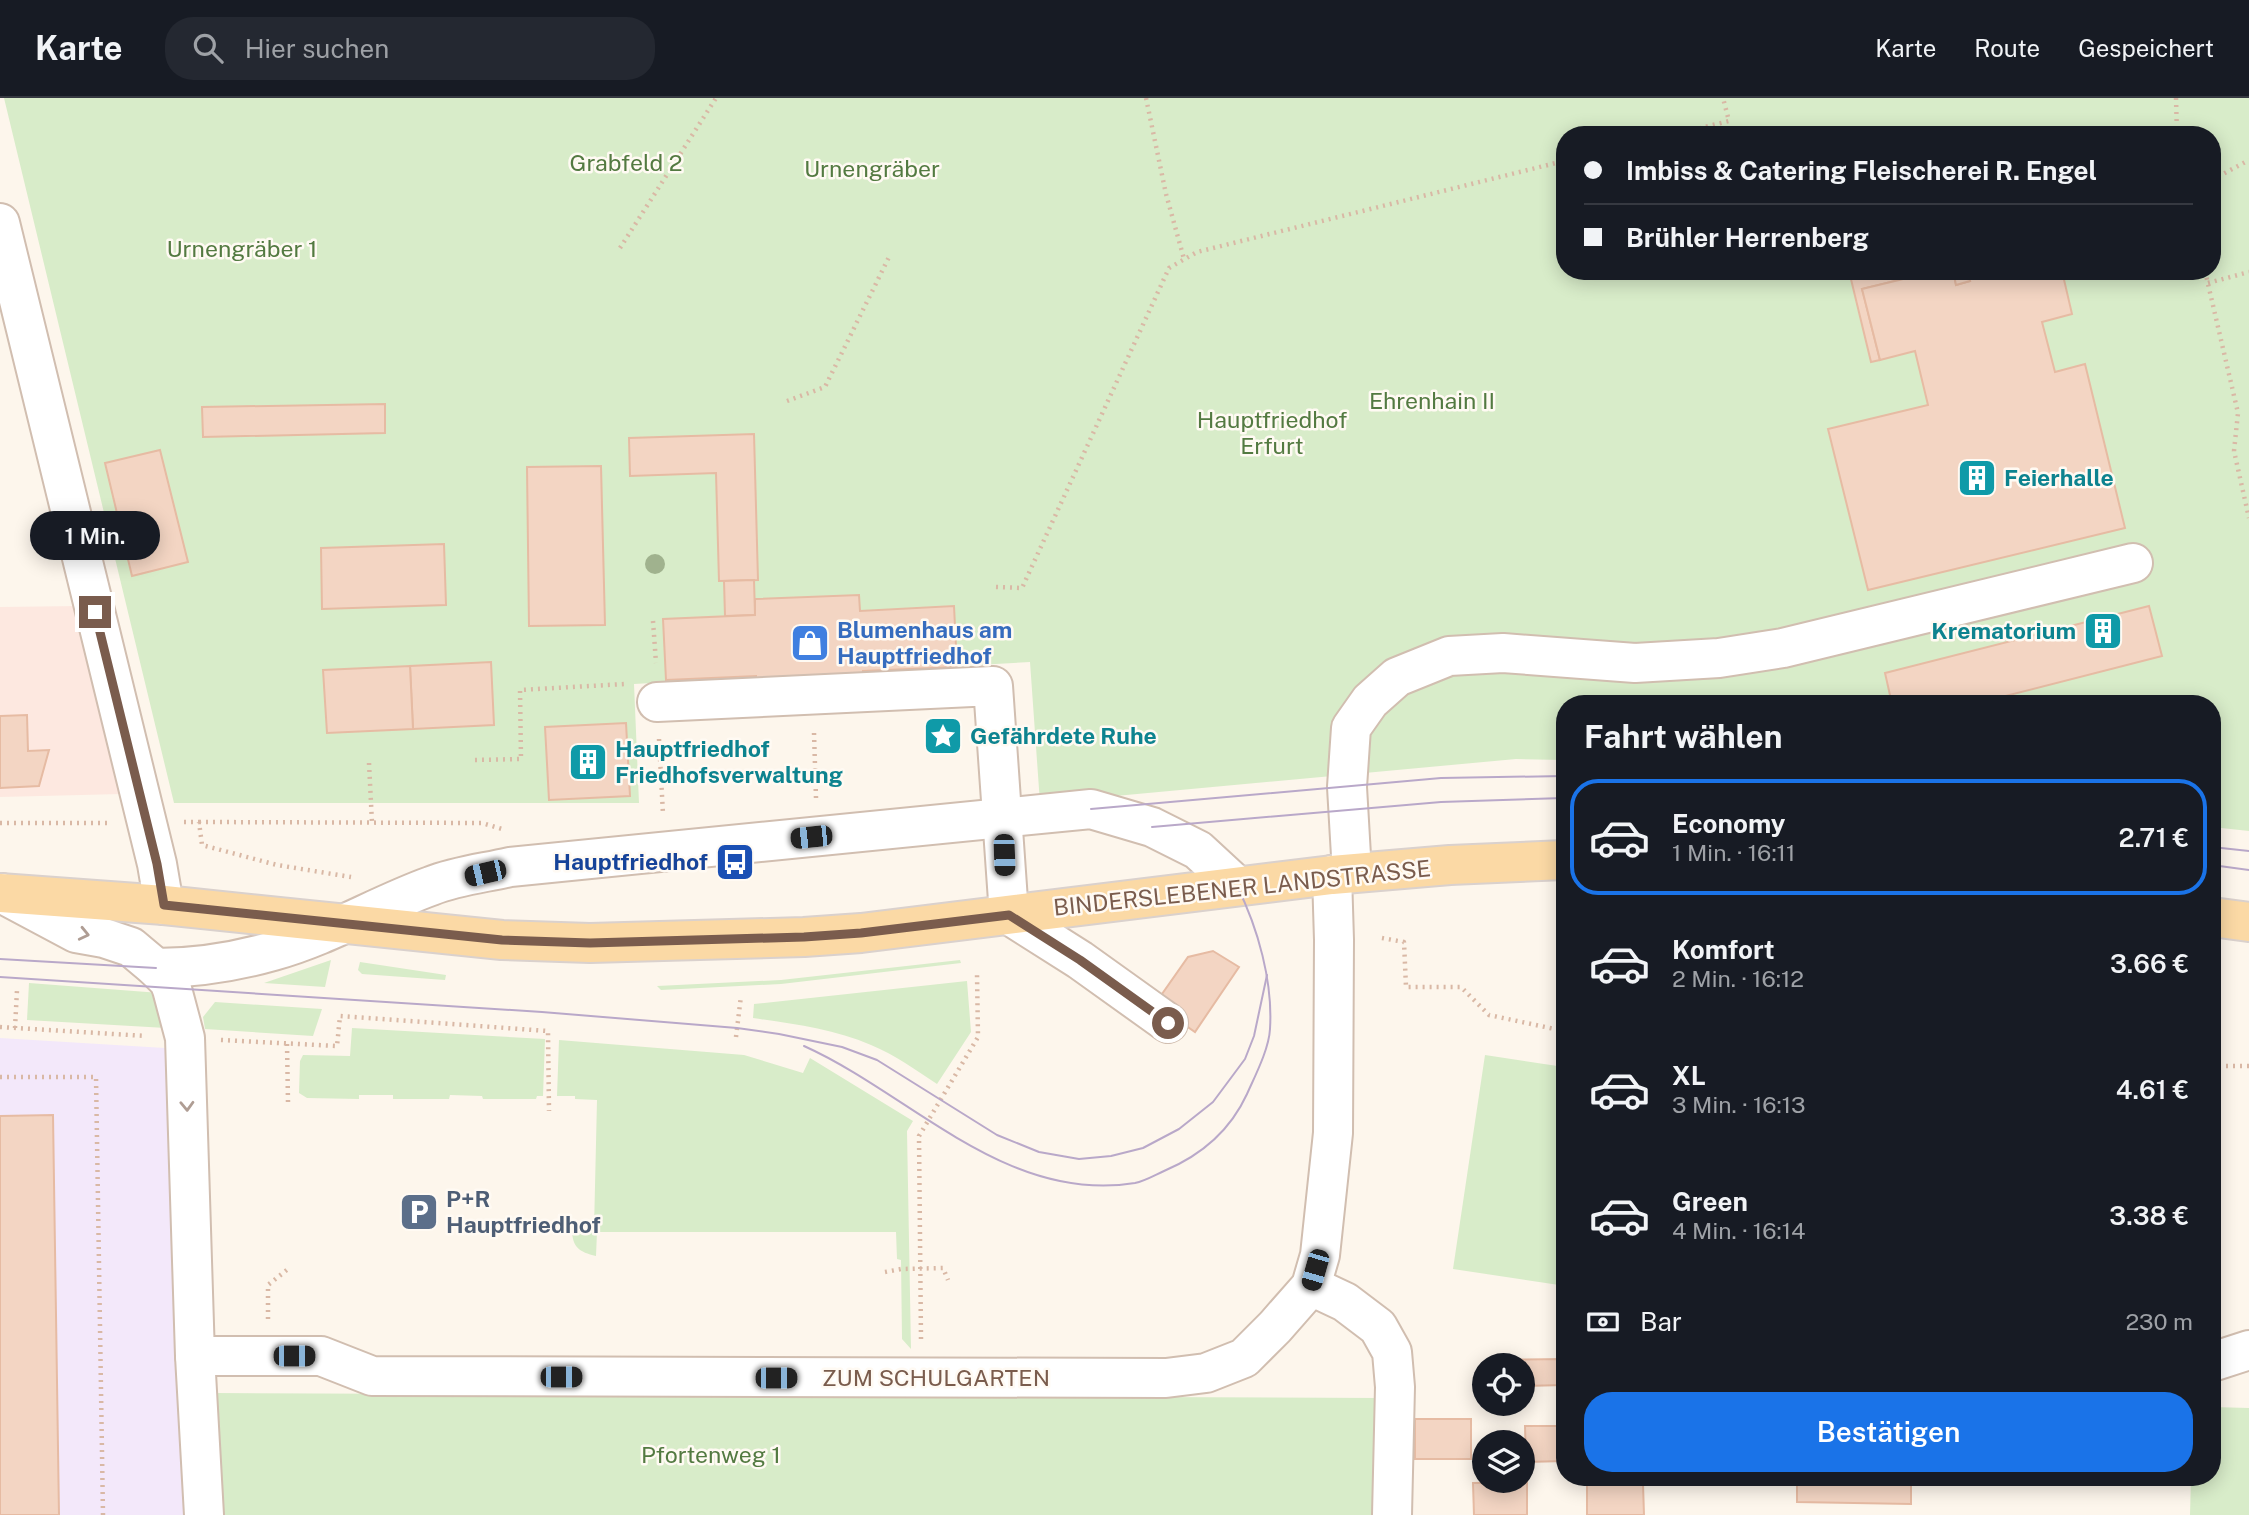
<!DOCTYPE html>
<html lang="de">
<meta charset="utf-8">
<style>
body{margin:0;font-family:"Public Sans",sans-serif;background:#242831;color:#f1f3f6;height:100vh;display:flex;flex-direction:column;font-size:26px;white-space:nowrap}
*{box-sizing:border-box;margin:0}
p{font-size:23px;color:#9ea1a6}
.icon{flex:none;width:38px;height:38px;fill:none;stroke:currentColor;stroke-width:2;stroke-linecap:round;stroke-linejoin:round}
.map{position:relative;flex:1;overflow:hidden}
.panel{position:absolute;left:1556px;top:597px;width:665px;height:791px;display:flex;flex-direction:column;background:#171b24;border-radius:28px;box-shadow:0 4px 18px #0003}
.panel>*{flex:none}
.hud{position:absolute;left:1556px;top:28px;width:665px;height:154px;border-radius:28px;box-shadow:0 4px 18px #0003;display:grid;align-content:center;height:154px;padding:0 28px;background:#171b24}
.buttons{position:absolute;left:1472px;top:1255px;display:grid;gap:14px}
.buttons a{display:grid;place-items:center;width:63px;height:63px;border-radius:50%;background:#171b24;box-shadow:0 4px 18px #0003;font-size:35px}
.end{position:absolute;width:32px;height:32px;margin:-16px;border:9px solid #7a5c4d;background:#fff;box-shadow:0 0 0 4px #fff}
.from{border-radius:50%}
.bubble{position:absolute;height:49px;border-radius:24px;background:#171b24;box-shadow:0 4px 18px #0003;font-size:23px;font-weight:600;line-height:49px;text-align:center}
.car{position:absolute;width:21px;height:42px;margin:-21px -10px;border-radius:9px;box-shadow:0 0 5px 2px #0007;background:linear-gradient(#222 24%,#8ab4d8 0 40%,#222 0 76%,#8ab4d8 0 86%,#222 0)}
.hud b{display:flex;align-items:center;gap:24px;height:66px;font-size:26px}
.hud b+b{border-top:2px solid #363941}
.hud i{width:18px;height:18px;background:#f1f3f6}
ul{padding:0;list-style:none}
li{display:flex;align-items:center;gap:21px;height:116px;margin:0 14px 10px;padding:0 14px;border:4px solid transparent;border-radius:28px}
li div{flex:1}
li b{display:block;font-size:26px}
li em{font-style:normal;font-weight:600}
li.selected{border-color:#1a73e8}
li>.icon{width:63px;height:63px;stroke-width:1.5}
h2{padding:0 28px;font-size:32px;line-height:84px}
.pay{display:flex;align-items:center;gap:18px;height:77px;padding:0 28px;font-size:26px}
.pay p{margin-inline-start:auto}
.cta{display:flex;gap:14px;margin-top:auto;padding:14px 28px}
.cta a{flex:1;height:80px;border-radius:28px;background:#1a73e8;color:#fff;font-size:28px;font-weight:600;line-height:80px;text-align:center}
header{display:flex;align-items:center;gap:42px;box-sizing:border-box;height:98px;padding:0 35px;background:#171b24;border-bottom:2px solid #363941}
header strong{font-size:33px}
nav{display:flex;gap:38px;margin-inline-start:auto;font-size:24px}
.search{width:490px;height:63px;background:#242831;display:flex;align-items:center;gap:18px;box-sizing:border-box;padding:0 24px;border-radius:28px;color:#9ea1a6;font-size:26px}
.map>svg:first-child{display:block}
</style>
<header>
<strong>Karte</strong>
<div class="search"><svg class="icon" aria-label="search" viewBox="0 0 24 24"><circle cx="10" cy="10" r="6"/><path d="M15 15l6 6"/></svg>Hier suchen</div>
<nav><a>Karte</a><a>Route</a><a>Gespeichert</a></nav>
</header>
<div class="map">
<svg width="2249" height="1417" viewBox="0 0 2249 1417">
<rect width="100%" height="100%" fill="#fdf6ec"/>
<path fill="#fde8e0" d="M79 508 122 696 0 699V509Z"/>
<path fill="#f3e8fa" d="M0 940 165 950 188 1417H0Z"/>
<g fill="#d8ecc9" fill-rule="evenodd">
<path d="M4 0H2249V733L2212 729V606H1564V662L1516 661 1040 705 1030 564 634 586 639 705H174ZM1564 37H2212V173H1564Z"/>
<path d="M331 862 325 889 264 885Z"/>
<path d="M960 862 961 865 781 886 661 892 657 888 781 882Z"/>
<path d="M360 864 446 877 445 882 362 876 358 872Z"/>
<path d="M967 883 971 934 937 986C916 972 895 957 871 947 834 931 793 926 753 920L754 906Z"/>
<path d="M29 885 160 895 166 930 27 922Z"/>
<path d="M215 904 322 911 313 938 205 931 203 919Z"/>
<path d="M352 930 545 941 543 998H537L536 1001H483L482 998 450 997 449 1001H393V997H359V1001L307 1000 299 995 300 963 303 957 350 958Z"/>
<path d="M559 942 744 957 803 975 810 960 913 1023 907 1033 911 1251 902 1241 901 1162 897 1161 896 1134H597L596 1158C579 1154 572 1149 572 1131H594L597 1002 575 1001V998H557Z"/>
<path d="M1485 957 1564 969V1150L1559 1187 1453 1171Z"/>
<path d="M212 1295 1380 1300 1377 1417H223Z"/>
<path d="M2212 1309 2249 1310V1417H2190L2191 1379H2212Z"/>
</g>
<g fill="#f3d5c3" stroke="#e6bba3" stroke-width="2">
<path d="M1849 173H1936L1862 191 1880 262 1871 264Z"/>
<path d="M1936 173H1953L1956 187 1970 183 1967 173H2062L2072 216 2042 224 2055 274 2085 266 2125 430 1868 492 1828 331 1928 307 1915 253 1880 262 1862 191Z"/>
<path d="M1953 173H1967L1970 183 1956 187Z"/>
<path d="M385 306V335L203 339 202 309Z"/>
<path d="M754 336 758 482 719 483 716 375 630 378 629 340Z"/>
<path d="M160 352 188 464 132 478 105 365Z"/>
<path d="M601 368 605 527 529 528 527 369Z"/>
<path d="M444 446 446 507 322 511 321 450Z"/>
<path d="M754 482 755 517 725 518 724 483Z"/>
<path d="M859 497 860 513 954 508 957 569 863 573V577L756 582V578L666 582 663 521 755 517V501Z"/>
<path d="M2149 508 2162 558 1974 606H1892L1885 575Z"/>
<path d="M491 564 494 627 413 631 410 568Z"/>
<path d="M410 568 413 631 327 635 323 572Z"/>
<path d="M27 617 28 653 49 652 39 688 0 690V618Z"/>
<path d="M626 625 630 698 549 702 545 629Z"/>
<path d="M1213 853 1239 869 1195 934 1155 906 1188 859Z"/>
<path d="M53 1017 59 1417H0V1018Z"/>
<path d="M1564 1261V1287L1522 1288V1267H1494V1262Z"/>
<rect x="1415" y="1321" width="56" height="40"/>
<path d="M1525 1328H1564V1363L1526 1364Z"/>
<path d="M1797 1379H1911V1406L1797 1404Z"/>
<path d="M1527 1384V1417H1474L1473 1385Z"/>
<path d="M1587 1386H1643L1644 1417H1587Z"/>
</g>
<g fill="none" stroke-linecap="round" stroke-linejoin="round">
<g stroke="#d1beb0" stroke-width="42">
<g id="minor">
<path d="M0 125 157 766 164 807"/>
<path d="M657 604 993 588 1009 817 1080 862 1168 925"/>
<path d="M1352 775 1347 689 1351 630 1370 603 1397 579 1449 558 1503 555 1635 565 1719 560 1783 550 2133 465"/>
<path d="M1 795 76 835 104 840 131 849 156 870 169 883 172 891 185 940 195 1258 204 1417"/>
<path d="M156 870C196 870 234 864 273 853 328 838 378 807 431 788 456 778 484 775 510 769L1091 711 1152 729 1198 752 1237 788"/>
<path d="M1311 1188 1345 1204 1378 1229 1392 1254 1395 1289 1392 1417"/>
<path d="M195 1258H321L372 1278 1166 1280 1206 1275 1244 1260 1275 1229 1311 1188 1320 1157 1333 1035 1334 842 1332 777"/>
<path d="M2212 1264 2249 1252"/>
</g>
</g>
<g stroke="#dad1cd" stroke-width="42">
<g id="major">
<path d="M0 795 164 807 502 842 590 845 804 839 861 835 1332 777 1450 767 1564 762"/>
<path d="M2212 819 2249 824"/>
</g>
</g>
<g stroke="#d9b8a5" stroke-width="4.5" stroke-dasharray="2 5" stroke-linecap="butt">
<path d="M1146 0 1166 96 1184 161"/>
<path d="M2176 0 2177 37"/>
<path d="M1672 37 1729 23 1723 0"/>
<path d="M2212 82 2249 62"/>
<path d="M620 150 716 0"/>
<path d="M2205 173 2238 315 2234 353 2249 420"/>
<path d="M2208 185 2249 174"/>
<path d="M787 303 825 289 890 157"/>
<path d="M996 489 1022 490 1169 170 1197 154 1564 63"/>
<path d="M653 523 656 565"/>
<path d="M814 635 816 700"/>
<path d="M659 641 663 716"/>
<path d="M475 662 521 661 520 592 625 586"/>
<path d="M369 665 372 725"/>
<path d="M184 724H199L202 747 277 767 351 779"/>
<path d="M199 724 482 725 502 731"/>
<path d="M0 725H109"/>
<path d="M1382 840 1404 844 1406 889H1461L1489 917 1564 933"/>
<path d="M0 929 146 938"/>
<path d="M15 930 17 892"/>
<path d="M736 939 741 898"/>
<path d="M221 942 337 948 340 918 548 933 549 1013"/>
<path d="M287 946 288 1004"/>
<path d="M2212 968H2249"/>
<path d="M0 979H96L103 1417"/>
<path d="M885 1174 901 1171 943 1170 948 1182"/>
<path d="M268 1221V1187L288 1171"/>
<path d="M921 1241 919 1038 978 939 977 876"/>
</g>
<use href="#minor" stroke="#fff" stroke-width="38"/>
<use href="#major" stroke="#fbd9a5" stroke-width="38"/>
<g stroke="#b9a8c9" stroke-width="2">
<path d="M1091 711 1441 680 1564 678"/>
<path d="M1152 729 1441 704 1564 700"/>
<path d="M2212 749 2249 753"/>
<path d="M2212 767 2249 772"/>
<path d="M0 861 156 870"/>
<path d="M0 879 542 914 737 930 779 936 842 949 877 962 997 1037 1039 1054 1079 1061 1111 1058 1143 1050 1179 1031 1213 1004 1245 961 1254 938 1267 877"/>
<path d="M804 948C911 996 1006 1106 1135 1085 1145 1083 1155 1077 1164 1073 1202 1057 1230 1033 1247 996 1255 978 1269 951 1270 931 1273 884 1258 830 1237 788"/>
</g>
</g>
<circle fill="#a0b28e" cx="655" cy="466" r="10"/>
<defs><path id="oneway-chevron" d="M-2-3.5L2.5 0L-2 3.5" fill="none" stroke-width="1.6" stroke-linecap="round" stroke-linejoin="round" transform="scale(1.75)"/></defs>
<g stroke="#af9d94">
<use href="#oneway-chevron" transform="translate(84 836) rotate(13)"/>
<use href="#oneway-chevron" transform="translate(187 1008) rotate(88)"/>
</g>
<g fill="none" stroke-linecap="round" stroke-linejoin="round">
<path stroke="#7a5c4d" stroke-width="9" d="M95 514 157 766 164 807 502 842 590 845 804 839 861 835 1009 817 1080 862 1168 925"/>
</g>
<defs>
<g id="building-square" transform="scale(2.0125)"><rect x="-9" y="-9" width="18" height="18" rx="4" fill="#0f9aa8" stroke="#fffaf3"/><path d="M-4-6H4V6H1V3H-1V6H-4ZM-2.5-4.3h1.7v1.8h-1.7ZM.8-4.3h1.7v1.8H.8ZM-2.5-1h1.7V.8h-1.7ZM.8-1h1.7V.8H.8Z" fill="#fff"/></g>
<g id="shop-square" transform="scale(2.0125)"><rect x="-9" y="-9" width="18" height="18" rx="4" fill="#3f7fe0" stroke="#fffaf3"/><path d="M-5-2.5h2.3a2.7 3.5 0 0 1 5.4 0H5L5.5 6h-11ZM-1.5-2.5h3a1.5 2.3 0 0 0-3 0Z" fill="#fff"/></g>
<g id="sight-square" transform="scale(2.0125)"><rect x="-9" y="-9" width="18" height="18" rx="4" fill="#0f9aa8" stroke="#fffaf3"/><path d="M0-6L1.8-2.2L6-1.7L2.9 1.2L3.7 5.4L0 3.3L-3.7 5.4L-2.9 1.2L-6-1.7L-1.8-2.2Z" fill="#fff"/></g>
<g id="bus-square" transform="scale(2.0125)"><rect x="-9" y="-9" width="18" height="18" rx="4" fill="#1a4fb4" stroke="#fffaf3"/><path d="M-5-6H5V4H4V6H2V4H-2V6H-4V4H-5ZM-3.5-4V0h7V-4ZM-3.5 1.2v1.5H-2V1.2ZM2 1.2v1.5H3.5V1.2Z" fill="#fff"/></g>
<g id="parking-square" transform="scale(2.0125)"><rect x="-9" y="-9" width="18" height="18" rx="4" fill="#5c6f8a" stroke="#fffaf3"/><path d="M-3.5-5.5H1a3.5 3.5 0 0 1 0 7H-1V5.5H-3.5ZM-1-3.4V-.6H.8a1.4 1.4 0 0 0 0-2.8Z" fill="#fff"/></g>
</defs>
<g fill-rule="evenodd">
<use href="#building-square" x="1977" y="380"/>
<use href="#building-square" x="2103" y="533"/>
<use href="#shop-square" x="810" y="545"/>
<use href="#sight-square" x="943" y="638"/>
<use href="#building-square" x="588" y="664"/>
<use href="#bus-square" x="735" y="764"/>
<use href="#parking-square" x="419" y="1114"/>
</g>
<g text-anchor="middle" stroke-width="5" stroke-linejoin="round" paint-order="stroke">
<g font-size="23" fill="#537a41" stroke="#fffaf3">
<text x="626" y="73">Grabfeld 2</text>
<text x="872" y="79">Urnengräber</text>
<text x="242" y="159">Urnengräber 1</text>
<text x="1432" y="311">Ehrenhain II</text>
<text x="1272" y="330">Hauptfriedhof<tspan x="1272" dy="26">Erfurt</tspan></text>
<text x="711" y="1365">Pfortenweg 1</text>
</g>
<g font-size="23" font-weight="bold" fill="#0d838f" stroke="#fffaf3" text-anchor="start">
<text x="2004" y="388">Feierhalle</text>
<text x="2076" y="541" text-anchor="end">Krematorium</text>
<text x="970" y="646">Gefährdete Ruhe</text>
<text x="615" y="659">Hauptfriedhof<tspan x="615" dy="26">Friedhofsverwaltung</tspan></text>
</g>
<g font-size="23" font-weight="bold" fill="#366cbe" stroke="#fffaf3" text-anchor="start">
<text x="837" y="540">Blumenhaus am<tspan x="837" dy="26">Hauptfriedhof</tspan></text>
</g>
<g font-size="23" font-weight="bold" fill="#164399" stroke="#fffaf3" text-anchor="end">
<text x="708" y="772">Hauptfriedhof</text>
</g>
<g font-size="23" fill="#7a5c4d" stroke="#fffaf3">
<text transform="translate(1242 790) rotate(-6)" y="8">BINDERSLEBENER LANDSTRASSE</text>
<text x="936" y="1288">ZUM SCHULGARTEN</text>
</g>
<g font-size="23" font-weight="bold" fill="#4e5e75" stroke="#fffaf3" text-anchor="start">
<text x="446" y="1109">P+R<tspan x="446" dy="26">Hauptfriedhof</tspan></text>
</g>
</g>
</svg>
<div class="buttons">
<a><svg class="icon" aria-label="locate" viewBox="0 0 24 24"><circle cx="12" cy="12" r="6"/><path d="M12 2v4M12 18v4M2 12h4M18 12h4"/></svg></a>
<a><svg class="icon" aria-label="layers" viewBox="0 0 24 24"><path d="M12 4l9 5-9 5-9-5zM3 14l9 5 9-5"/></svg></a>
</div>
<i class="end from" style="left:1168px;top:925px"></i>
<i class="end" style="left:95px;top:514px"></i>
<div class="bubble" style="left:30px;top:413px;width:130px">1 Min.</div>
<i class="car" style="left:811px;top:739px;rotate:264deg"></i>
<i class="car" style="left:1004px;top:757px;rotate:178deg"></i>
<i class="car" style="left:485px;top:775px;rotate:257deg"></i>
<i class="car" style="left:1315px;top:1172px;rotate:196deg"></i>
<i class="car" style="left:294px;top:1258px;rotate:90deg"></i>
<i class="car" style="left:561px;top:1279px;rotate:90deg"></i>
<i class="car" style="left:776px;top:1280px;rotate:90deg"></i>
<div class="hud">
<b><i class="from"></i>Imbiss &amp; Catering Fleischerei R. Engel</b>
<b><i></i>Brühler Herrenberg</b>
</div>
<section class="panel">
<h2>Fahrt wählen</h2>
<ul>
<li class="selected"><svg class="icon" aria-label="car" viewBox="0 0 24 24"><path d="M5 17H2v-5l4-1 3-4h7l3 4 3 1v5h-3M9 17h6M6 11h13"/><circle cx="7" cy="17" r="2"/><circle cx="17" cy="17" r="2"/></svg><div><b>Economy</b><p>1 Min. · 16:11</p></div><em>2.71 €</em></li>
<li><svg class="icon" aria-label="car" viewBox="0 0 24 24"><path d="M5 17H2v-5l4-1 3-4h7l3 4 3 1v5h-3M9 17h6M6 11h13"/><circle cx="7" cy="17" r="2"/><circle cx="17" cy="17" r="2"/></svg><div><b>Komfort</b><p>2 Min. · 16:12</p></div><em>3.66 €</em></li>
<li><svg class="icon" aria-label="car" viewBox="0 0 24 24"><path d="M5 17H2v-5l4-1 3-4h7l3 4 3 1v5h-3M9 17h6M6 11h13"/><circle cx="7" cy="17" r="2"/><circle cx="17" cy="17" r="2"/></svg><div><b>XL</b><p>3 Min. · 16:13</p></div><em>4.61 €</em></li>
<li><svg class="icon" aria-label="car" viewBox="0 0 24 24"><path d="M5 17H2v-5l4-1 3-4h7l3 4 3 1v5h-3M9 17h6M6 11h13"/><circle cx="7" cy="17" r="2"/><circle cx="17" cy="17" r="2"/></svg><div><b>Green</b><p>4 Min. · 16:14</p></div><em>3.38 €</em></li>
</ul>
<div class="pay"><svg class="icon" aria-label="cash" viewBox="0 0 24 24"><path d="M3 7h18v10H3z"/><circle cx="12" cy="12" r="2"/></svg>Bar<p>230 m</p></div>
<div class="cta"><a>Bestätigen</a></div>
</section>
</div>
